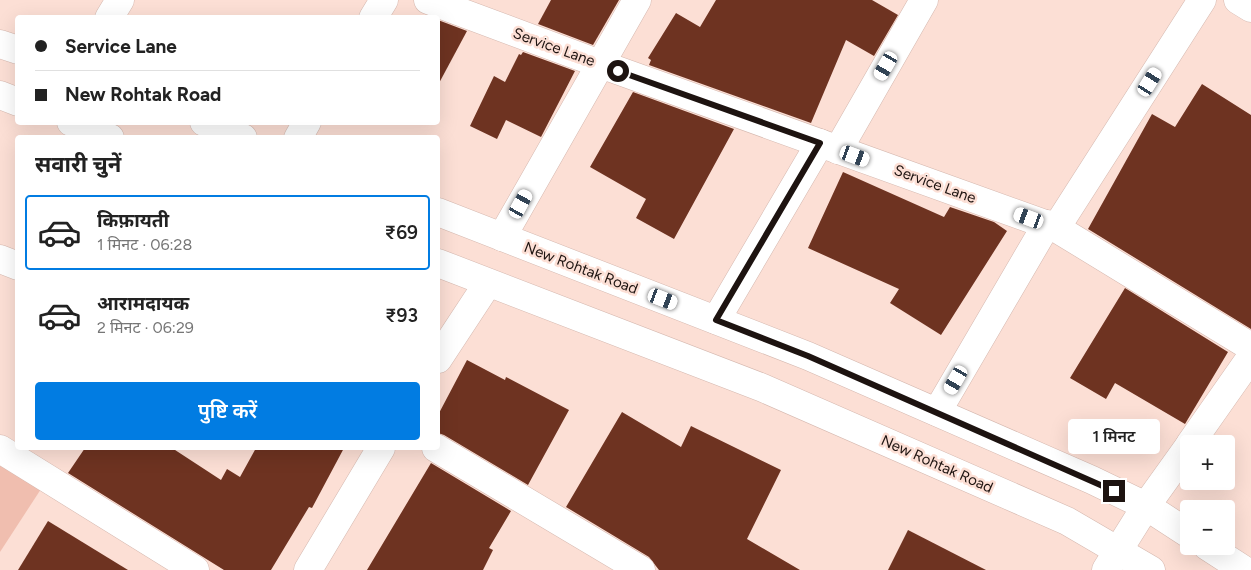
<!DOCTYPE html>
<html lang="hi">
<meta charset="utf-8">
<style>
body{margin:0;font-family:Figtree,"Noto Sans Devanagari",sans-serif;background:#f2f2f2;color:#222;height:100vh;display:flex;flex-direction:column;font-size:19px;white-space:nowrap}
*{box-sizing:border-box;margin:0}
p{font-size:16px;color:#767676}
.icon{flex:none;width:28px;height:28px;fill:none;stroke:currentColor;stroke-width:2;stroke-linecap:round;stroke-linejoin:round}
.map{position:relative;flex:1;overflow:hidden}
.side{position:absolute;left:15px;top:135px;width:425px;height:315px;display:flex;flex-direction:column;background:#fff;border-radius:5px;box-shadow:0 5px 20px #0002}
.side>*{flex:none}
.banner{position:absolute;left:15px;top:15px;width:425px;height:110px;border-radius:5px;box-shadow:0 5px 20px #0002;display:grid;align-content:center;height:110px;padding:0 20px;background:#fff}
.tools{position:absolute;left:1180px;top:435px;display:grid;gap:10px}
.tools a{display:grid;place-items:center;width:55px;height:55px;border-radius:5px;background:#fff;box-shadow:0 5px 20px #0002;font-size:25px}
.end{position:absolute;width:22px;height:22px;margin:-11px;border:6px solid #1d1310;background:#fff;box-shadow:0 0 0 2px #fff}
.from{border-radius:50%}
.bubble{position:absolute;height:35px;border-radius:5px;background:#fff;box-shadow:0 5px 20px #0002;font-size:16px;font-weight:600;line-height:35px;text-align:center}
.car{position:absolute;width:15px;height:30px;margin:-15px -8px;border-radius:6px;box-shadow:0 0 4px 1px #0007;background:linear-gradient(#fff 24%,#345 0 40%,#fff 0 76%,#345 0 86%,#fff 0)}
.banner b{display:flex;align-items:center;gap:18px;height:48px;font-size:19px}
.banner b+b{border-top:1px solid #e0e0e0}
.banner i{width:12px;height:12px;background:#222}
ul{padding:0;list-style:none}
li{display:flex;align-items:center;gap:15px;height:75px;margin:0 10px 8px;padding:0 10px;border:2px solid transparent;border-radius:5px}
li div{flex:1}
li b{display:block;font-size:19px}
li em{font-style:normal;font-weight:600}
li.on{border-color:#017ce2}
li>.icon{width:45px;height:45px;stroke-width:1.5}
h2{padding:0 20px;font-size:22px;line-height:60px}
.primary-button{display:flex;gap:10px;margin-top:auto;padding:10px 20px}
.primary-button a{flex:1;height:58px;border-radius:5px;background:#017ce2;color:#fff;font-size:20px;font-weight:600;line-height:58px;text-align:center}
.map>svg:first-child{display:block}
</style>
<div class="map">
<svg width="1251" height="570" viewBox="0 0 1251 570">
<rect width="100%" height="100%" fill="#fcdfd5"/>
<path fill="#f0beaf" d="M0 464 41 489 0 552Z"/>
<g fill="#6e3321">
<path d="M551 0H619L593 45 538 24Z"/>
<path d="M716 0H872L898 15 874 56 846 40 811 123 649 65 651 60 648 58 676 13 700 27Z"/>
<path d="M438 20 467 31 438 85Z"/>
<path d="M523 52 575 71 541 137 506 120 497 139 470 126 494 76 505 82 519 54 521 55Z"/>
<path d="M1202 84 1251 115V329L1088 229 1152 114 1175 127Z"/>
<path d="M633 92 734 129 674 239 636 218 646 199 590 167Z"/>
<path d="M843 172 944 217 950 207 994 222 1007 231 941 335 890 303 899 289 808 248Z"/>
<path d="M1125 288 1228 352 1185 424 1115 383 1106 399 1070 378Z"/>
<path d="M467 360 505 380 506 377 569 410 528 485 444 435 438 433V415Z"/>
<path d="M622 412 681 447 691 426 781 470 747 539 800 570H659L649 557 566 507Z"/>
<path d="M85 448H172L221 480 227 469 240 477 256 448H344L312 508 309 507 271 570H224L68 473Z"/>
<path d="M431 463 511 511 489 548 493 550 483 570H367Z"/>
<path d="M48 521 128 570H18Z"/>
<path d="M908 530 986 570H888Z"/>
</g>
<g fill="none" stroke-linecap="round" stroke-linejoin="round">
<g stroke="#d5b8af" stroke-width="29">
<g id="street">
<path d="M428 0 600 64 1056 228 1251 347"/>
<path d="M1238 0 1251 8"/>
<path d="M109 18 120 0"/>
<path d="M373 18 384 0"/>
<path d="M298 138 307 122"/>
<path d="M838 150 924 0"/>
<path d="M1056 228 1202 0"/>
<path d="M502 237 637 0"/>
<path d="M0 259 18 266"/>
<path d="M716 320 820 143"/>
<path d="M937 412 1047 224"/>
<path d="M1190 444 1251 357"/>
<path d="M436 448 641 570"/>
<path d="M0 449 195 570"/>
<path d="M1106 570 1146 506 1189 446"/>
</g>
</g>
<g stroke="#d5b8af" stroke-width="29">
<g id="secondary">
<path d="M438 359 488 283"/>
<path d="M308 570 381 448"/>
</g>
</g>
<g stroke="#d5b8af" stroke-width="29">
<g id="primary">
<path d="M0 44 18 50"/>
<path d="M0 95 18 102"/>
<path d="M71 122 110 138"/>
<path d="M204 122 243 138"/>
<path d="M438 212 808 356 1092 480 1146 506 1189 534"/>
<path d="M438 263 763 388 1067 521 1151 570"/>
<path d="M1207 546 1244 570"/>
</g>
</g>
<use href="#street" stroke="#fff" stroke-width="28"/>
<use href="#secondary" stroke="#fff" stroke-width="28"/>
<use href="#primary" stroke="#fff" stroke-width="28"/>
</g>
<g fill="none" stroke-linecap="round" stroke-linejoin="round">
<path stroke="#1d1310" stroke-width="6" d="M618 71 820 143 716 320 808 356 1114 491"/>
</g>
<g text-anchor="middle" stroke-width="5" stroke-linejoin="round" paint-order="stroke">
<g font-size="15" fill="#1d1310" stroke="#fcdfd5">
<text transform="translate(554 47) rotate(20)" y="5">Service Lane</text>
<text transform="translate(935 184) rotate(20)" y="5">Service Lane</text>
<text transform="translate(581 268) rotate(21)" y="5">New Rohtak Road</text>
<text transform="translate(937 464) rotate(24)" y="5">New Rohtak Road</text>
</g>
</g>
</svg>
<div class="tools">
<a>+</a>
<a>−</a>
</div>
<i class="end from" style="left:618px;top:71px"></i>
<i class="end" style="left:1114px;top:491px"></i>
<div class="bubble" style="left:1068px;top:419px;width:92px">1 मिनट</div>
<i class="car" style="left:886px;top:66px;rotate:210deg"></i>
<i class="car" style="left:1150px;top:82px;rotate:32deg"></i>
<i class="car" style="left:855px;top:156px;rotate:110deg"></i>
<i class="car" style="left:521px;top:204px;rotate:29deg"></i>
<i class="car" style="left:1029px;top:218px;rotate:290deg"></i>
<i class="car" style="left:663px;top:299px;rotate:111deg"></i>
<i class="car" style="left:956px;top:380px;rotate:210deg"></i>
<div class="banner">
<b><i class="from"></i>Service Lane</b>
<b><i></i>New Rohtak Road</b>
</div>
<section class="side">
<h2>सवारी चुनें</h2>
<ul>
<li class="on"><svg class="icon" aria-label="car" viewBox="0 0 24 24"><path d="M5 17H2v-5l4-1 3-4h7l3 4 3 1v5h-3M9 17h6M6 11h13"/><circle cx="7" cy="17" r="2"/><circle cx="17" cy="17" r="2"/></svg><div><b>किफ़ायती</b><p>1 मिनट · 06:28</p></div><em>₹69</em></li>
<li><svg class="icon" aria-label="car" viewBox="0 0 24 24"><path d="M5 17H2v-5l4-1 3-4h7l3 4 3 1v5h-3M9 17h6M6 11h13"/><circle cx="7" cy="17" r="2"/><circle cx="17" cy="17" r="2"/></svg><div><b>आरामदायक</b><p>2 मिनट · 06:29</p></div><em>₹93</em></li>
</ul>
<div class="primary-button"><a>पुष्टि करें</a></div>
</section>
</div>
